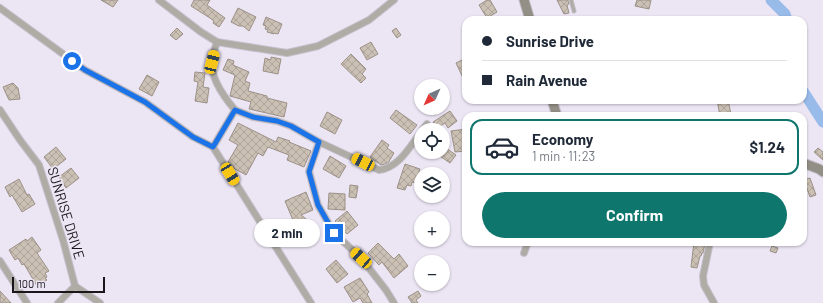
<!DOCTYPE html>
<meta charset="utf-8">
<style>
body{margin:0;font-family:Barlow,sans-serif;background:#f6f6f7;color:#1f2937;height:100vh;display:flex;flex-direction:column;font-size:15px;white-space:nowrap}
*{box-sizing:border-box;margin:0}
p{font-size:13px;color:#747a83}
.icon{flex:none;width:22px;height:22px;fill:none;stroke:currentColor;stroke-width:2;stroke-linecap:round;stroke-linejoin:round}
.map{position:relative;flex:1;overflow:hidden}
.sheet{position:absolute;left:462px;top:112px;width:345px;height:134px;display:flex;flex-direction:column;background:#fff;border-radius:12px;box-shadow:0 1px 3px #0004}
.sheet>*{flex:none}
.top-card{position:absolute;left:462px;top:16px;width:345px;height:88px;border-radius:12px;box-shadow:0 1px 3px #0004;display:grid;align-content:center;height:88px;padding:0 20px;background:#fff}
.needle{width:26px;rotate:225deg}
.buttons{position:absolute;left:414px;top:79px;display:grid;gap:8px}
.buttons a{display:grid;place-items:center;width:36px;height:36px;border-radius:50%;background:#fff;box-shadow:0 1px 3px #0004;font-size:20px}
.scale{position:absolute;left:12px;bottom:10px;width:93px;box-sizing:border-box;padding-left:4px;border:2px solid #18161b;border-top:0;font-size:11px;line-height:14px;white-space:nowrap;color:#18161b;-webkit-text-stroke:3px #ece5f4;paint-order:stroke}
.end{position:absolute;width:18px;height:18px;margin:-9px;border:5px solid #1a73e8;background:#fff;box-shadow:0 0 0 2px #fff}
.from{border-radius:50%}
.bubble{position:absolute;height:28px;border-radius:14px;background:#fff;box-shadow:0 1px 3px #0004;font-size:13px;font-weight:700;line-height:28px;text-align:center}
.car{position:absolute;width:12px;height:24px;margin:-12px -6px;border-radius:5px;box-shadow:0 0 3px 1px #0007;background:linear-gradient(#f5c518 24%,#345 0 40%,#f5c518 0 76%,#345 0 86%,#f5c518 0)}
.top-card b{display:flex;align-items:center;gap:14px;height:38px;font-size:15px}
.top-card b+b{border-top:1px solid #e0e1e3}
.top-card i{width:10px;height:10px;background:#1f2937}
ul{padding:7px 0 0;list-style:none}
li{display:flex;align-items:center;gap:12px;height:56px;margin:0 8px 6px;padding:0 12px;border:2px solid #e0e1e3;border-radius:12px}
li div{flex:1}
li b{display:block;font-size:15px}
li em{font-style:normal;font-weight:700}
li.current{border-color:#0f766e}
li>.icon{width:36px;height:36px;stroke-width:1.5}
.cta{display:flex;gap:8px;margin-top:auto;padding:8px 20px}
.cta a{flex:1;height:46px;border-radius:24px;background:#0f766e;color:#fff;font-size:16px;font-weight:700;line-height:46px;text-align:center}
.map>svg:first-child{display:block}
</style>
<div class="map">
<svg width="823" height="303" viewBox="0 0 823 303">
<defs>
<pattern id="building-cross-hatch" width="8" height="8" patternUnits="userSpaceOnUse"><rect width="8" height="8" fill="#cbc0b4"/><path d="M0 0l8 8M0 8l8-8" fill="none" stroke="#aea49a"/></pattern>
</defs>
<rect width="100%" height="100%" fill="#ece5f4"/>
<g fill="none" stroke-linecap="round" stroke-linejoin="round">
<g stroke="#98bbea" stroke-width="11">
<path d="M771 0 785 14 787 20"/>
<path d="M803 91 823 122"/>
</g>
</g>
<g fill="url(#building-cross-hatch)" stroke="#9c9187">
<path d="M101 0H118L113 7Z"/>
<path d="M194 0H210L207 5 225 18 219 27 213 23 214 21 210 18 191 6Z"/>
<path d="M487 0H490L497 12 487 18 479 5Z"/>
<path d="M557 0H568L569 4 567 5 569 13 564 14Z"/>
<path d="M637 0H651L649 9 635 6Z"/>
<path d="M238 8 256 17 249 31 243 26H239L231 22Z"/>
<path d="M266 17 282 24 278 34 274 33V34L267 32 268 30 265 29 266 26 263 25Z"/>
<path d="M177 28 183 34 176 40 170 35Z"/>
<path d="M396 28 401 35 397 38 392 31Z"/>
<path d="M371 42 378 54 367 60 360 48Z"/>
<path d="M351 54 366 69 362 74 366 78 361 83 341 64Z"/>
<path d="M271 57 281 59 278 74 263 71 265 58 271 60Z"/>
<path d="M466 58V84L456 63Z"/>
<path d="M228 59 234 61 233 65 249 72 245 81 250 83 248 91 267 96V98L287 103 284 117 249 109 251 102 230 96 235 75 223 70Z"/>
<path d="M195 72 205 73 203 87 209 88 207 103 195 101 198 82 194 81Z"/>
<path d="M147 75 159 82 152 96 139 89Z"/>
<path d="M13 83 18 88 20 99 9 100 3 87Z"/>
<path d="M717 100H728L731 114 720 116Z"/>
<path d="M426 108H441L435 115Z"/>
<path d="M396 110 417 125 410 134 390 118Z"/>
<path d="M450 111 457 121 448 128 445 123 437 128 433 122Z"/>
<path d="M327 112 342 120 335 134 320 126Z"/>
<path d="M238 123 276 142 278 137 290 141 289 142 311 151 304 167 287 160 289 155 268 147 263 156 258 153 246 175 230 166 228 162 238 145 229 140Z"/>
<path d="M466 129V151L455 152 451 131Z"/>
<path d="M382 140 389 145 387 148 394 153 388 163 381 165 370 157Z"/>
<path d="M443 146 456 155 450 163 434 152H443Z"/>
<path d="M56 147 66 159 53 169 44 157Z"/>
<path d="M818 148 823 152V160L814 152Z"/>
<path d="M330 156 346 166 339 178 323 169Z"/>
<path d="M405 164 420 169 415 183 412 182 411 186 407 185 405 190 397 188Z"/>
<path d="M71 168 79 178 66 188 59 177Z"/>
<path d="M810 178 816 195 810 197 804 180Z"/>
<path d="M19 179 27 195 29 194 35 204 22 212 12 195 10 197 5 187Z"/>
<path d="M350 185 358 186 356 198 349 197Z"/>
<path d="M306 192 313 210 301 215 315 226 305 237 293 227 295 225 285 201Z"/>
<path d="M329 193 345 194V210L328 209Z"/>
<path d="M347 211 358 225 347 234 335 221Z"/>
<path d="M32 237 41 250 37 253 49 271 45 273 47 277 45 278 47 280 37 286 24 264 22 265 18 258 15 260 9 250 26 239 27 241Z"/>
<path d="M694 242 705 244 703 253H702L701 256H700L697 268 691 267Z"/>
<path d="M378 243 394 259 399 254 408 266 394 278 382 262 379 265 368 253Z"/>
<path d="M772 246 778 248 776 253 770 251Z"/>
<path d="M336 260 348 274 337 283 326 269Z"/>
<path d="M360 278 369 292 367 294 372 303H363L360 298 353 302 344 287Z"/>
<path d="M0 291 11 303H0Z"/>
<path d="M418 291 421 296 416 300 418 303H412L408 297Z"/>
</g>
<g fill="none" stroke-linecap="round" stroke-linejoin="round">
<g stroke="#c6c0cd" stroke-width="5">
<path id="lane" d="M571 0 574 11"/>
</g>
<g stroke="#c6c0cd" stroke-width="8">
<g id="street">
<path d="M159 0 201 32 217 42 287 53 318 46 369 20 394 0"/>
<path d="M0 8 85 70 145 102 193 137 213 147"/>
<path d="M217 42C215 48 213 55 212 61 210 78 224 97 235 110"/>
<path d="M0 110 20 140 39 165 63 240 75 286 58 303"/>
<path d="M235 110 253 117 277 121 291 126 319 142 379 170C399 168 410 146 421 132"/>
<path d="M422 130 427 124"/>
<path d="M319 142 309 171 318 205 334 233 361 258 386 290 394 303"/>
<path d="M213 147 311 303"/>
<path d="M213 147 235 110"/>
<path d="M710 242 703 276 704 285 714 303"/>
<path d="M524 253 528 242"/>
<path d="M0 261 27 303"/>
<path d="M75 286 100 303"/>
</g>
</g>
<g stroke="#c6c0cd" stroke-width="11">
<g id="secondary">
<path d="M524 0 530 20"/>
<path d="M552 100 557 116"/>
<path d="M803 163 819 169 823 172"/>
</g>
</g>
<use href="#lane" stroke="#afaca6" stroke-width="3"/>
<use href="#street" stroke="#afaca6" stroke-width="6"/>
<use href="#secondary" stroke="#938f86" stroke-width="9"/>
</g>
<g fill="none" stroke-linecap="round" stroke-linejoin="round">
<path stroke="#1a73e8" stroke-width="5" d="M72 61 85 70 145 102 193 137 213 147 235 110 253 117 277 121 291 126 319 142 309 172 318 205 334 233"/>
</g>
<g text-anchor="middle" stroke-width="3.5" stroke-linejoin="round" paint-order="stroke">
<g font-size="14" fill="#18161b" stroke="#ece5f4">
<text transform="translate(66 213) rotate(73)" y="5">SUNRISE DRIVE</text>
</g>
</g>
</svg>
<div class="buttons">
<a><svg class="needle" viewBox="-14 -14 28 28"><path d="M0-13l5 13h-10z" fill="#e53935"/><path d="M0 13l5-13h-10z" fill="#747a83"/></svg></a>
<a><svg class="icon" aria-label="locate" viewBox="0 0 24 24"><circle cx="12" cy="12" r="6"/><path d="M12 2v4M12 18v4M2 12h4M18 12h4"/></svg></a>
<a><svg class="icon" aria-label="layers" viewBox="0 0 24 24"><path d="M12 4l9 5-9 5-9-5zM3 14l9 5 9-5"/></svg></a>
<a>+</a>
<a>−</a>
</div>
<div class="scale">100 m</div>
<i class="end from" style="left:72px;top:61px"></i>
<i class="end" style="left:334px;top:233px"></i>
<div class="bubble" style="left:254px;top:219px;width:66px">2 min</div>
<i class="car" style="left:212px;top:62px;rotate:14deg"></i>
<i class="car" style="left:363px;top:162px;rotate:296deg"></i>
<i class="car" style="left:230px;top:174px;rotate:148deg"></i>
<i class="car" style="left:361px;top:258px;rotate:312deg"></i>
<div class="top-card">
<b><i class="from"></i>Sunrise Drive</b>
<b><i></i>Rain Avenue</b>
</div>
<section class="sheet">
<ul>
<li class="current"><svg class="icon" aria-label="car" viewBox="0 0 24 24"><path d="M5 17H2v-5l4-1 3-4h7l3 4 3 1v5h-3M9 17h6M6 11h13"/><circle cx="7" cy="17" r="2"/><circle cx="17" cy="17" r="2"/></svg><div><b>Economy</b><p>1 min · 11:23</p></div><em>$1.24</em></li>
</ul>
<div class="cta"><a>Confirm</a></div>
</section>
</div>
